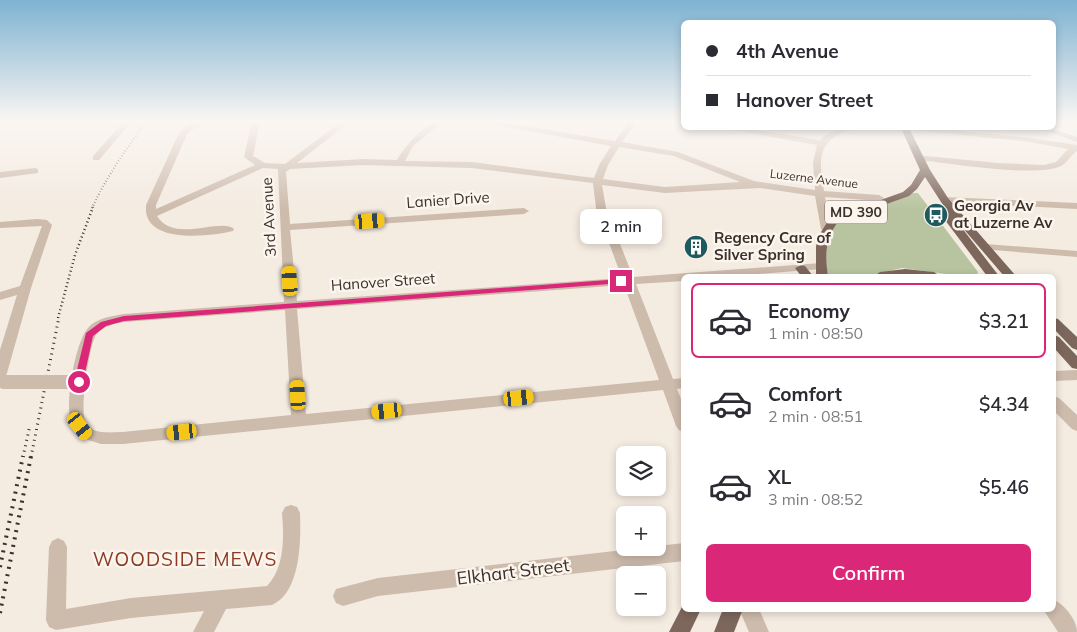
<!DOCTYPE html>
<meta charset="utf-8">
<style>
body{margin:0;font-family:Mulish,sans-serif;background:#f2f2f3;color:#2b2b33;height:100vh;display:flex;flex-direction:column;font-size:19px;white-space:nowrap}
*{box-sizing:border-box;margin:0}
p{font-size:16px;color:#7c7c81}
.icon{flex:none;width:28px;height:28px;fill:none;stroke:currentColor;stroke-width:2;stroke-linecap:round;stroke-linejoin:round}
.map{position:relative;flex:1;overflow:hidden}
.panel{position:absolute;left:681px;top:274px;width:375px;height:338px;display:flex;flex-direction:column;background:#fff;border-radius:8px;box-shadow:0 2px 8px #0003}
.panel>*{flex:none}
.guide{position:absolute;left:681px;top:20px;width:375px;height:110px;border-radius:8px;box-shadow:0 2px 8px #0003;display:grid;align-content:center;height:110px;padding:0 25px;background:#fff}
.tools{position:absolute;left:616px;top:446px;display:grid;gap:10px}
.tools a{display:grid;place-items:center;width:50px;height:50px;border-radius:8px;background:#fff;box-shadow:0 2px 8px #0003;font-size:25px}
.end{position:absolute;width:22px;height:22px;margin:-11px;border:6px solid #db2777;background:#fff;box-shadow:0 0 0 2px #fff}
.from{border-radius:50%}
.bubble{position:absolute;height:35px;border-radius:8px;background:#fff;box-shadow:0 2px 8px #0003;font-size:16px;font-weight:600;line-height:35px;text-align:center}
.car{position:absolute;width:15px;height:30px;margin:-15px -8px;border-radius:6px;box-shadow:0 0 4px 1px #0007;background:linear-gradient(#f5c518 24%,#345 0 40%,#f5c518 0 76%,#345 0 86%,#f5c518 0)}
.guide b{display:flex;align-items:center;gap:18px;height:48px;font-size:19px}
.guide b+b{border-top:1px solid #e1e1e2}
.guide i{width:12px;height:12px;background:#2b2b33}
ul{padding:9px 0 0;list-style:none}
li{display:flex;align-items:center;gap:15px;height:75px;margin:0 10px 8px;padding:0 15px;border:2px solid transparent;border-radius:8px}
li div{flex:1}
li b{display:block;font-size:19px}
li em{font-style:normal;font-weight:600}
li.on{border-color:#db2777}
li>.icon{width:45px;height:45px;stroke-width:1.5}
.cta{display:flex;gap:10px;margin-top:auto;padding:10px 25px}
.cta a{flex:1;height:58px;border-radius:8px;background:#db2777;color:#fff;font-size:20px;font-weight:600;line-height:58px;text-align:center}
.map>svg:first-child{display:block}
</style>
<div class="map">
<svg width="1077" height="632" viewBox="0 0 1077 632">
<rect width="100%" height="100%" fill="#f4ebe1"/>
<path fill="#b8c4a0" d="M912 193H918L978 272 977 275 961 276 902 268 867 276H828C824 257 827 239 835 221L896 201Z"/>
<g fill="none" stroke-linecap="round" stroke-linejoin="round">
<g fill="#cdbbac" fill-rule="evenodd">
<path d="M124 121H132L99 160H93V156Z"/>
<path d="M200 121H211L193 129 187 134 156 205V209L255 165 244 157 252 121H260L253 156 265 163 285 164 342 121H351L297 163 363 159 397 160C406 145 425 121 444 121L413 146 405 161 472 162 594 178 599 165 611 146 484 123 480 121H496L615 141 627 124V121H635V124L622 142 678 152 754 181 815 190 813 163 817 145 733 130 729 128H744L820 140C828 131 838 128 851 128L850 130C816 141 819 160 824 191L879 195 884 198 879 201 825 197 831 229 826 232 821 229 815 196 760 188 665 193 602 185 606 208 633 277 821 263 827 266 821 269 732 276H684V281L636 284 673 379 684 378V388L677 389 684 406V432L679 430 676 426 663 390 123 444H101L82 438C77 433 71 426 70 418 66 399 75 343 88 328 96 318 112 316 124 314L284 302 278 169 263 168 157 216C174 244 221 217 234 229L233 231C212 236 155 243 147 216 146 214 146 208 146 205L179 133 187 125ZM619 147 674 156 740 182 665 187 603 179 608 165ZM363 165 472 168 593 183 596 208 622 278 297 301 290 230 524 214 529 211 524 208 290 224 286 172 290 169ZM624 285 659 380 306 414 297 309ZM285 310 291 415 123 432C114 432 100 434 92 429 90 428 86 422 85 420 80 408 89 346 96 335 102 326 114 324 124 322Z"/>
<path d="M910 128H933L1030 138 1077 145V151C1071 155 1067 163 1061 166 1036 178 949 163 919 160L916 159V155L998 163 1044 165 1056 162 1068 149 1030 142 914 130Z"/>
<path d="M1039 128H1049L1077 137V142Z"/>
<path d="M35 168 38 169V173L0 178V172Z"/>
<path d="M944 197 1077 203V209L941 202V198Z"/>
<path d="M37 219 47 220 52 225 31 288 7 373 5 377 0 378V350L17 295 0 300V292L20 286 42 226 0 228V222Z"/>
<path d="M985 244 1077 251V257L981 249 980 247Z"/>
<path d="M1077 370V380L1054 381V371Z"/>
<path d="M1054 396 1059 398 1077 415V431L1072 429 1054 411Z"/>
<path d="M291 505 297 507 300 513C301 540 301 592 272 605L226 609 214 632H193L204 611 131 618 56 630 49 627 46 620 49 547 52 541 58 538 64 541 67 547 66 609 131 598 267 586C285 567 284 537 282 513L285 507Z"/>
<path d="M684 543V561L378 596 343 606 336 603 333 596 336 589 378 578Z"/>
<path d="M1054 600C1064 604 1077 620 1077 632H1058L1043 609H1054Z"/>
<path d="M739 609H759L769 632H749Z"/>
</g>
<g fill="#7d675c" fill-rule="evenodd">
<path d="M901 128H909L930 170 948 198 1016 276H1004L955 219 999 276H987L945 220 941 207 943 205 925 177 917 189 909 196 838 222C825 238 825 257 828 276H816V246L821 232 830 218 903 192 911 185 920 170Z"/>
<path d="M801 265 805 266 813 276H801L795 268Z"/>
<path d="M905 269 934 272 940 276H874L880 272Z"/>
<path d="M1054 318 1058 319 1077 337V350L1072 348 1054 329Z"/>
<path d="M1054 335 1059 337 1077 356V369L1072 368 1054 348Z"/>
<path d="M684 603V609H701L690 632H669Z"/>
<path d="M723 609H743L734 632H714Z"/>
</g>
<path stroke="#3b302b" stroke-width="2" stroke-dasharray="0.5 2.5" stroke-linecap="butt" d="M92 208C107 176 126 149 147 121"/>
<path stroke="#3b302b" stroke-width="2.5" stroke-dasharray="1 3" stroke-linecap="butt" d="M58 318 75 255 93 207"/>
<g stroke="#3b302b" stroke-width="3" stroke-dasharray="1 4.5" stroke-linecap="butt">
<path d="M23 457 30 425"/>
<path d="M31 457 59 317"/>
</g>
<g stroke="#3b302b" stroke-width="4" stroke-dasharray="2 5.5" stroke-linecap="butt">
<path d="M0 567 23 456"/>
<path d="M0 613 31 456"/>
</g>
<path stroke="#cdbbac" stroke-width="14" d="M4 382H72"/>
</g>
<linearGradient id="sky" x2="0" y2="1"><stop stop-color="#7eb2d2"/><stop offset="0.58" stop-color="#faf6f2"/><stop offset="1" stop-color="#faf6f2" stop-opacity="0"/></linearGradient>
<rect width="1077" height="209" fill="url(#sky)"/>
<path fill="#db2777" d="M621 279 623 280V283L124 321 106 326 93 336 83 382 79 385 74 382 86 333 101 322 124 316Z"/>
<defs>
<g id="bus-disc" transform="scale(1.25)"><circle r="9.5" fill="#1f5a5e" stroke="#fbf5ee"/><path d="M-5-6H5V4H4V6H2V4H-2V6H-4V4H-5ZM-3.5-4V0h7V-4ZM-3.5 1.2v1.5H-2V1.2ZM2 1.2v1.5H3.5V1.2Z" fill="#fff"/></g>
<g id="building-disc" transform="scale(1.25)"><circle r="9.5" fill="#1f5a5e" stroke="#fbf5ee"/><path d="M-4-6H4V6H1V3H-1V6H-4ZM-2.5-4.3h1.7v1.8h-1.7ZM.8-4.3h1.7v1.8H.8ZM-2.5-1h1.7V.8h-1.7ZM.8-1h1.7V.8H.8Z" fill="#fff"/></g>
</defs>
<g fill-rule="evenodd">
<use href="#bus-disc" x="936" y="215"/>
<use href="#building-disc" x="696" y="247"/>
</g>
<g text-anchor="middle" stroke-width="5" stroke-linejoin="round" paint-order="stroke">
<g font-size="12" fill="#3b302b" stroke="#fbf5ee">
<text transform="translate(814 179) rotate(7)" y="4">Luzerne Avenue</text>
</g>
<rect fill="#fbf5ee" stroke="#756b66" stroke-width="1" x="825" y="200.5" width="62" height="23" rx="4"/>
<g font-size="14" font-weight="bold" fill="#3b302b">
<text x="856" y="217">MD 390</text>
</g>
<g font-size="15" fill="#3b302b" stroke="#fbf5ee">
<text transform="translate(448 200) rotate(-4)" y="5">Lanier Drive</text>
<text transform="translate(269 217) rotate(-93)" y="5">3rd Avenue</text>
<text transform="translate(383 282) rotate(-4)" y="5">Hanover Street</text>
</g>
<g font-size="15" font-weight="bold" fill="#3b302b" stroke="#fbf5ee" text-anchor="start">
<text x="954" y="211">Georgia Av<tspan x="954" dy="17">at Luzerne Av</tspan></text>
<text x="714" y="243">Regency Care of<tspan x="714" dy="17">Silver Spring</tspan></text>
</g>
<g font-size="18" fill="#3b302b" stroke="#fbf5ee">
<text transform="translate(513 572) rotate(-7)" y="6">Elkhart Street</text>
</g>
<g font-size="19" letter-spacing="1" fill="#8c3b22" stroke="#fbf5ee">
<text x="185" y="566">WOODSIDE MEWS</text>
</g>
</g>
</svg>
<div class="tools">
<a><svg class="icon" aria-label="layers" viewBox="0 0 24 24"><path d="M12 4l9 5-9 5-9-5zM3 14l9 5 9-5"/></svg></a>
<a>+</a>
<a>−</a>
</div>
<i class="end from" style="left:79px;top:382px"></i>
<i class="end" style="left:621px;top:281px"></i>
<div class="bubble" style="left:580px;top:209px;width:82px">2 min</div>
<i class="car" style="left:370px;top:221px;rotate:86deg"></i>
<i class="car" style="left:290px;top:281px;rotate:356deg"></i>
<i class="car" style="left:298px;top:395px;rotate:356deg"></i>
<i class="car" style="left:519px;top:398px;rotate:84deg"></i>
<i class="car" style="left:387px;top:411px;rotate:264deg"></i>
<i class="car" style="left:80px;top:426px;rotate:143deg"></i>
<i class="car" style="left:182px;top:432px;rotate:264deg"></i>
<div class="guide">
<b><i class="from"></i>4th Avenue</b>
<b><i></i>Hanover Street</b>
</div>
<section class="panel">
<ul>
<li class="on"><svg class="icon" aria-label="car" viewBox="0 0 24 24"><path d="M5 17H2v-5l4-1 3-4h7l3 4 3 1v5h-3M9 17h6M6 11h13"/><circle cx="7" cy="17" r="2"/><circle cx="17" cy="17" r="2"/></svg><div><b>Economy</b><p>1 min · 08:50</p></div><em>$3.21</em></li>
<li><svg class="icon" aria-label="car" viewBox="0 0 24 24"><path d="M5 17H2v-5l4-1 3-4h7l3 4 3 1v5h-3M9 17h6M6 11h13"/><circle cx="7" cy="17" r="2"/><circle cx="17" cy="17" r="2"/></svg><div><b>Comfort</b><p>2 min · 08:51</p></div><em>$4.34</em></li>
<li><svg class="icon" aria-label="car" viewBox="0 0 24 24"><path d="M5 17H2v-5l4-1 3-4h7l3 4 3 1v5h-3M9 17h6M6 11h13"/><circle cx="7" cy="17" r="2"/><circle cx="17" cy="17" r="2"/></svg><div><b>XL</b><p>3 min · 08:52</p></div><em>$5.46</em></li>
</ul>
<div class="cta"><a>Confirm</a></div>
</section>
</div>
